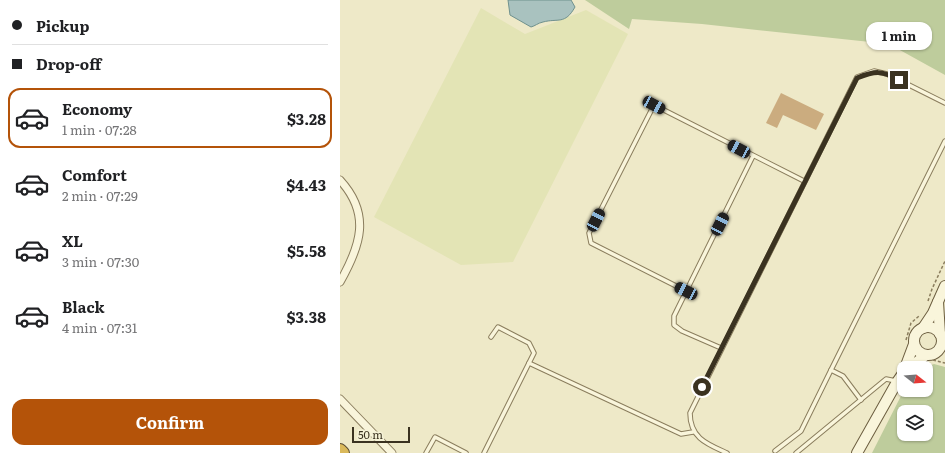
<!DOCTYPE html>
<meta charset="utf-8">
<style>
body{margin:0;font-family:Literata,serif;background:#f6f6f6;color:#202124;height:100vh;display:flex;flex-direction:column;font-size:15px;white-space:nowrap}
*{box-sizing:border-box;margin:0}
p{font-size:13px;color:#757577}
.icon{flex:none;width:22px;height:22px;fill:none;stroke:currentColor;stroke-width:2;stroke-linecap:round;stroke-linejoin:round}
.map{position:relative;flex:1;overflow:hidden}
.sheet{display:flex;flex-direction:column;background:#fff;width:340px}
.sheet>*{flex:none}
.guide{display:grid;align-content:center;height:88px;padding:0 12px;background:#fff}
.needle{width:26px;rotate:107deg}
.tools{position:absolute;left:557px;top:361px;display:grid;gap:8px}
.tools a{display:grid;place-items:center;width:36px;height:36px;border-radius:8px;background:#fff;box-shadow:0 1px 3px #0004;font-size:20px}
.scale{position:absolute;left:12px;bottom:10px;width:58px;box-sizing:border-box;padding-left:4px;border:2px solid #3a3220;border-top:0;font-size:11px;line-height:14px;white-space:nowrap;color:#3a3220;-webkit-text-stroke:3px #f5f2d7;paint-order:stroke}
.end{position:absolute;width:18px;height:18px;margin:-9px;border:5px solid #3a3220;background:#fff;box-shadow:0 0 0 2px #fff}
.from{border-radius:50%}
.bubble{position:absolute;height:28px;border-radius:12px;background:#fff;box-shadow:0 1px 3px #0004;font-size:13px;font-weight:700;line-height:28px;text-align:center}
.car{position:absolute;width:12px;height:24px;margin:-12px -6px;border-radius:5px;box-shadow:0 0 3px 1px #0007;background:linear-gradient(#222 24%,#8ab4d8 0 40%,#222 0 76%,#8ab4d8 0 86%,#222 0)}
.guide b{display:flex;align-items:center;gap:14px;height:38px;font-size:15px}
.guide b+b{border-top:1px solid #e0e0e0}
.guide i{width:10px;height:10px;background:#202124}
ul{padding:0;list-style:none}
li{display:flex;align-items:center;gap:12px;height:60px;margin:0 8px 6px;padding:0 4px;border:2px solid transparent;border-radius:12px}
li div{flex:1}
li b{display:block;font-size:15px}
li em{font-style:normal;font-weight:700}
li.current{border-color:#b45309}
li>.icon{width:36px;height:36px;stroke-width:1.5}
.cta{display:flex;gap:8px;margin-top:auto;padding:8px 12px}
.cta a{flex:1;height:46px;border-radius:12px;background:#b45309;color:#fff;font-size:16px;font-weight:700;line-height:46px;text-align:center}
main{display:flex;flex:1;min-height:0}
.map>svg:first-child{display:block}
</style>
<main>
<section class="sheet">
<div class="guide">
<b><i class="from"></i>Pickup</b>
<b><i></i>Drop-off</b>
</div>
<ul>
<li class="current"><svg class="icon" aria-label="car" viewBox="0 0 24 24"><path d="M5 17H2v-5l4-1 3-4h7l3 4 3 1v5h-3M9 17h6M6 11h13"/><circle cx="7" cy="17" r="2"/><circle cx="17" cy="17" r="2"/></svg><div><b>Economy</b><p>1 min · 07:28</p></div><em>$3.28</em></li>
<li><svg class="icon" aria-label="car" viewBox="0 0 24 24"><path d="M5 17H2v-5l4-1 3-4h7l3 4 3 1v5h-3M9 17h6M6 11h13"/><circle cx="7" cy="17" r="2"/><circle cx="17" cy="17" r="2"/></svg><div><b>Comfort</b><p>2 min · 07:29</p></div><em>$4.43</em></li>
<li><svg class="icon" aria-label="car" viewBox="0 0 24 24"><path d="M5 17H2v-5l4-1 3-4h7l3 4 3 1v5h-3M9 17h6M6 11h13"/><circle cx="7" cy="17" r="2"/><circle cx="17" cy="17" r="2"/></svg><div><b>XL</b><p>3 min · 07:30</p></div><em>$5.58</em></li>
<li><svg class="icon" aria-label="car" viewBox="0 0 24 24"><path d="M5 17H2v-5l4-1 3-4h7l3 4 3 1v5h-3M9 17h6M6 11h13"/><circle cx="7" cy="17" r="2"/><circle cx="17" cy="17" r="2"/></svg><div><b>Black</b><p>4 min · 07:31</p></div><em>$3.38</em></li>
</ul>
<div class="cta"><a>Confirm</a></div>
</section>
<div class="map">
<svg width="605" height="453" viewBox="0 0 605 453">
<rect width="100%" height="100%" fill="#eee9c8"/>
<path fill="#e3e4b5" d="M141 8 185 34 246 10 288 34 173 262 121 265 34 217Z"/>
<g fill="#becc9c" fill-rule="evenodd">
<path d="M245 0H605V75L549 44 362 24 292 19 289 29Z"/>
<path d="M594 364 605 367V453H532L564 390H586L585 368ZM564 412H586V434H564Z"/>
</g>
<path fill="#a9c2bf" stroke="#6f918e" d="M168 0H231L235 7C225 25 218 18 203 22 198 23 195 26 191 27L170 15Z"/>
<path fill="#cbac7f" d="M441 93 484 114 476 130 443 115 437 128 426 123Z"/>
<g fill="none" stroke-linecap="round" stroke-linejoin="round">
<g stroke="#8a7d5d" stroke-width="5.5">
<g id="lane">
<path d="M346 291 251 243 249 233 314 105 464 181"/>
<path d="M151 337 158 327 189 343 194 353 189 363"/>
<path d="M381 348 342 331 334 325V316L413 156"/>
<path d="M521 400 503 376 491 370 605 141"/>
<path d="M435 451 461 431 491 370"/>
<path d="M86 453 95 437 126 453"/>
<path d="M144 453 189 363 341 434 353 432"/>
<path d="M387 453C367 444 350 438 350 413L517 77 534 71 547 74 605 103"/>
<path d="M456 453 546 379 556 381"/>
</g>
</g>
<g stroke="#8a7d5d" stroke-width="9">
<g id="street">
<path d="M0 180C31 214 21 245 0 282"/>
<path d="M0 399 52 453"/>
</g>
</g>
<g stroke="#6c5e40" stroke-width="12">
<g id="secondary">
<path d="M598 302 600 334"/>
<circle cx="588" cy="341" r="14"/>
<path d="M583 328 593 313 605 286"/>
<path d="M565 368 574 344"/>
<path d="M569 368 586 355"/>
<path d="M517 453 557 382 564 372"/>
</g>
</g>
<g stroke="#584a31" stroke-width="14">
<path id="highway" d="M0 450 3 453"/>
</g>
<g stroke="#8a7d5d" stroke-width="1.5" stroke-dasharray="3 2" stroke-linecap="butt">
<path d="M588 301 592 289 605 261"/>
<path d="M566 340 571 323 579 316"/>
<path d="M593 360 605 363"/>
</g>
<use href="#lane" stroke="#f9f5db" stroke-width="3.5"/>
<use href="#street" stroke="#f9f5db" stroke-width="7"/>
<use href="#secondary" stroke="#f9f5db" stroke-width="10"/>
<use href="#highway" stroke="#dab95b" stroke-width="12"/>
</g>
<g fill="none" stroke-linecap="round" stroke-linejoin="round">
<path stroke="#3a3220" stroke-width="5" d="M362 387 517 78C535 71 541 70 559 80"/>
</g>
</svg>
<div class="tools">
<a><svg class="needle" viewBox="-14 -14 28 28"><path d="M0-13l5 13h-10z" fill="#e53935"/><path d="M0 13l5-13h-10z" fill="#757577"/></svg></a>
<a><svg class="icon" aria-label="layers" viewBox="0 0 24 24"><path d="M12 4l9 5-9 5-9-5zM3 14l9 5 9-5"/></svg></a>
</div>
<div class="scale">50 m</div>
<i class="end from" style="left:362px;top:387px"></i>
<i class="end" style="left:559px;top:80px"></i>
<div class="bubble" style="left:526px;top:22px;width:66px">1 min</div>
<i class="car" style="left:314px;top:105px;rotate:118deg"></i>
<i class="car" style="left:399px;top:149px;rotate:298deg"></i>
<i class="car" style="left:256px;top:220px;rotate:27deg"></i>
<i class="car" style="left:380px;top:224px;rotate:27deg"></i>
<i class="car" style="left:346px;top:291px;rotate:296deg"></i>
</div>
</main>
